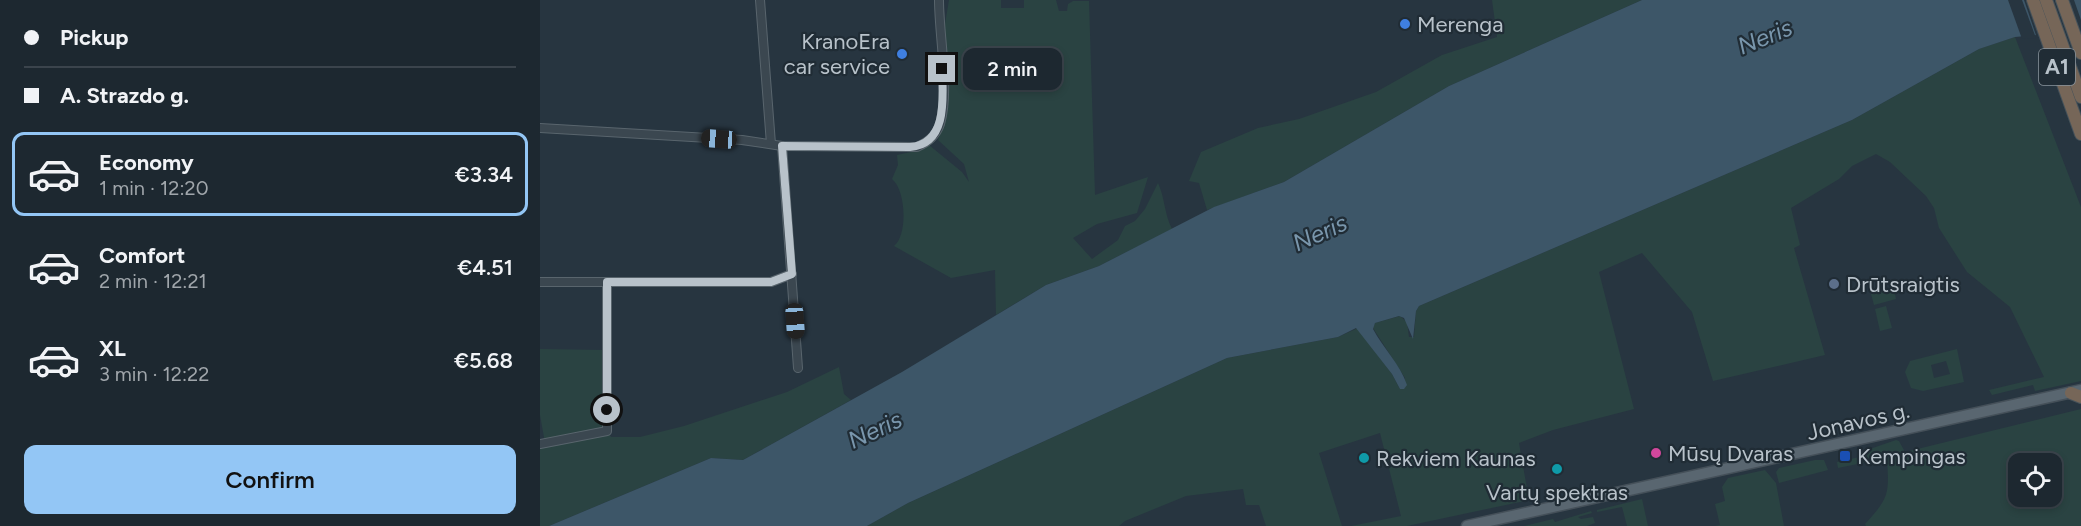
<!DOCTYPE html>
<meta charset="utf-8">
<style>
body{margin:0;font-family:Figtree,sans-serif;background:#253038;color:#f1f3f6;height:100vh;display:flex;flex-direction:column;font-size:22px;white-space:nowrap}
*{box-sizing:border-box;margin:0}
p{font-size:20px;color:#a0a6ab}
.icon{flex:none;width:33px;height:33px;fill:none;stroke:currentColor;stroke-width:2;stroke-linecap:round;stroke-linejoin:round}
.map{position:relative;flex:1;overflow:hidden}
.details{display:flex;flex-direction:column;background:#1d2830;width:540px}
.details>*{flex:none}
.guide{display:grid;align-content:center;height:132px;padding:0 24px;background:#1d2830}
.tools{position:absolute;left:1468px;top:453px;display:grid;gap:12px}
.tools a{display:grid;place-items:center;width:54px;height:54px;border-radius:12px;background:#1d2830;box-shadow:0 3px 9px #0003,0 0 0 2px #3b444c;font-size:30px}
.end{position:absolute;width:27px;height:27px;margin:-14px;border:8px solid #b8c2ca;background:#111;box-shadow:0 0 0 3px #111}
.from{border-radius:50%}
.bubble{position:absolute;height:42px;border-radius:12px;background:#1d2830;box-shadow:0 3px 9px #0003,0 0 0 2px #3b444c;font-size:20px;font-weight:600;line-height:42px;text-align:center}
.car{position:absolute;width:18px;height:36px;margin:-18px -9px;border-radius:8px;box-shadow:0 0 4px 2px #0007;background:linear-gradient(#222 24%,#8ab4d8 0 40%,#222 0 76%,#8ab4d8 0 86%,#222 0)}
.guide b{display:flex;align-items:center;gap:21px;height:57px;font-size:22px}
.guide b+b{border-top:2px solid #3b444c}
.guide i{width:15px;height:15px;background:#f1f3f6}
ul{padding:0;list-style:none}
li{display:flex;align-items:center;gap:18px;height:84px;margin:0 12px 9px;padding:0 12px;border:3px solid transparent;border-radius:12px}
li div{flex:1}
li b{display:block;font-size:22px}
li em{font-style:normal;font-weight:600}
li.current{border-color:#93c6f5}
li>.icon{width:54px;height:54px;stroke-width:1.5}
.action{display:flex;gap:12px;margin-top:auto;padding:12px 24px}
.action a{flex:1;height:69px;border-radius:12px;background:#93c6f5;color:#111;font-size:24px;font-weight:600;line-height:69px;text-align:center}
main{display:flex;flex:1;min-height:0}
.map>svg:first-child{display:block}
</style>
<main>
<section class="details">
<div class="guide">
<b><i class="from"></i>Pickup</b>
<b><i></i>A. Strazdo g.</b>
</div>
<ul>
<li class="current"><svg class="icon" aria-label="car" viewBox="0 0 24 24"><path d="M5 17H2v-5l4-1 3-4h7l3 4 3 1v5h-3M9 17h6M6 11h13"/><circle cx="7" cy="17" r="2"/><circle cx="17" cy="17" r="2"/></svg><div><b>Economy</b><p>1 min · 12:20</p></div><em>€3.34</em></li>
<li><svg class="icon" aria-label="car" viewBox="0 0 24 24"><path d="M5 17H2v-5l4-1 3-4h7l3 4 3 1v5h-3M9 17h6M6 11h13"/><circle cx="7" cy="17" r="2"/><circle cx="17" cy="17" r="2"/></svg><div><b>Comfort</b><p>2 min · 12:21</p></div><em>€4.51</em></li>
<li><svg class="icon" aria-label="car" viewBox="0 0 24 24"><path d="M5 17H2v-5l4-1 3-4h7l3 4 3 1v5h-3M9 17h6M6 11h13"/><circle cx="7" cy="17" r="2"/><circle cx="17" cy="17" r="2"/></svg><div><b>XL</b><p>3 min · 12:22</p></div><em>€5.68</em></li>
</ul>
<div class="action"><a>Confirm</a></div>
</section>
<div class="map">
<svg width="1541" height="526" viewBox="0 0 1541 526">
<rect width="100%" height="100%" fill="#273540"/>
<g fill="#2a4342" fill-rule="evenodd">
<path d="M409 0H461V8H484V0H516L519 11H527L528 4 533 1H549L555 195 608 177 597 213 557 224 533 238 552 259 578 240 585 226 595 221 605 209 618 183C625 198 624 213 632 229L559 266 506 285 456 315 455 270 411 278 354 246C368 235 366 190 352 179L358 165 357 155 380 150 389 145 422 172 429 182 424 164 398 140 406 115 405 24Z"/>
<path d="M952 0H1102L909 86 744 182 667 210 659 183 649 181 661 152 718 128 759 119 836 92 902 55 957 37Z"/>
<path d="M1475 37 1541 207V381L1495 391 1493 385 1452 395 1449 390 1504 377 1470 307 1427 272 1399 228 1394 208 1386 196 1350 162 1336 154 1312 166 1299 179 1251 208 1260 245 1254 248 1285 355 1173 381 1152 312 1102 253 1059 272 1094 409 1013 430 979 443 989 500 867 526H811L861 516 840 433 779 453 802 526H726L719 505H706L703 489 646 496 585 521 579 526H327L368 503 687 358 798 337 818 328 852 374 860 389 865 378 833 328 835 323 860 316 867 322 869 337H874L876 311 879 306 1312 120 1439 49Z"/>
<path d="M1354 288 1356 299 1334 305 1331 294Z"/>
<path d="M1346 306 1352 328 1340 331 1335 309Z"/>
<path d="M0 349 67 350V430L71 437H100L144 426 247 392 299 367 304 394 311 400 203 460 171 458 9 526H0V444L5 443 0 415Z"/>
<path d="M1417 349 1424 382 1383 391 1371 388 1365 372 1370 361ZM1406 361 1410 374 1394 378 1391 365Z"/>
<path d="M1541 409V526H1326L1325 524C1350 497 1349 493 1347 458L1298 468 1297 462 1324 456V451L1356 440 1359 441 1365 452ZM1479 464H1512V496H1479Z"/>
<path d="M1275 460H1284L1288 470 1239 483 1236 472 1239 468Z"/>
<path d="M1225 470 1236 483 1244 526H1175L1180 525 1175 504 1185 501 1182 487 1188 478Z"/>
<path d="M1102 499 1108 526H1087L1082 507 1057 512V510Z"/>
<path d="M1051 511 1052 513 1038 517 1041 519 1053 517 1055 523 1047 526H984L1013 519 1015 522Z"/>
</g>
<path fill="#3d5668" d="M1102 0H1541V31L1475 37 1439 49 1312 120 879 306 876 311 873 339 864 318 859 316 835 323 833 329C843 348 860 364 867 385L864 389H860L852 374 816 328 798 337 687 358 368 503 327 526H9L171 458 203 460 362 372 506 285 559 266 674 207 744 182 909 86Z"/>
<g fill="#273540">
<path d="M1468 0H1482L1496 38 1482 39Z"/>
<path d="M1484 0H1515L1528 35 1497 38Z"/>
<path d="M1517 0H1534L1541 20V34L1529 35Z"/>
</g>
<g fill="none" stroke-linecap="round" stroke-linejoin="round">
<g stroke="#59656d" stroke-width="10">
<g id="minor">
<path d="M220 0 231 144"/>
<path d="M0 128 202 140 242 146 377 147C388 142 396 136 400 124 410 90 399 36 399 0"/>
<path d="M242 146 258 368"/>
<path d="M0 282H231L252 274"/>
<path d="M0 444 67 431V282"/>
</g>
</g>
<g stroke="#455059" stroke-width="13">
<path id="major" d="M927 526 1541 390"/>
</g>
<g stroke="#46525a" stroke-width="14">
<g id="highway">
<path d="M1493 0 1541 134"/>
<path d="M1506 0 1541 97"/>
<path d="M1522 0 1541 53"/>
<path d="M1531 393 1541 397"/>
</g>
</g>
<use href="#minor" stroke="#3b4750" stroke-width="8"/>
<use href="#major" stroke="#596670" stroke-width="10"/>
<use href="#highway" stroke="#766658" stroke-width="12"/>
</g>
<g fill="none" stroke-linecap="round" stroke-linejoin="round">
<path stroke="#b8c2ca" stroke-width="8" d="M67 410V282H231L252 274 242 146 370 147C408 144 403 97 402 69"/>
</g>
<g fill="#3f7fe0" stroke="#202c35" stroke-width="2">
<circle cx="865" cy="24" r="6"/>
<circle cx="362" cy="54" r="6"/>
</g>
<circle fill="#5c6f8a" stroke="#202c35" stroke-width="2" cx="1294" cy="284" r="6"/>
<circle fill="#d1479c" stroke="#202c35" stroke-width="2" cx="1116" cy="453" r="6"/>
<rect fill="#1a4fb4" stroke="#202c35" stroke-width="2" x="1299" y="450" width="12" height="12" rx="3"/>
<g fill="#0f9aa8" stroke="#202c35" stroke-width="2">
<circle cx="824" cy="458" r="6"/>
<circle cx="1017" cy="469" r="6"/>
</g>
<g text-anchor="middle" stroke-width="4.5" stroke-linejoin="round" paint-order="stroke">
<rect fill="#202c35" stroke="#8a959d" stroke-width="1.5" x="1499" y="49" width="36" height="36" rx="4.5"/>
<g font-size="21" font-weight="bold" fill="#b8c2ca">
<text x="1517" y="74">A1</text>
</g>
<g font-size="22" fill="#b8c2ca" stroke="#202c35" text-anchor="start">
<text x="877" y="32">Merenga</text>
<text x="350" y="49" text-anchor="end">KranoEra<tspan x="350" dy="25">car service</tspan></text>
<text x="1306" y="292">Drūtsraigtis</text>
<text x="1128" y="461">Mūsų Dvaras</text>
<text x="1317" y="464">Kempingas</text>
<text x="836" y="466">Rekviem Kaunas</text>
<text x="1017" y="500" text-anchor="middle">Vartų spektras</text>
</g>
<g font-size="22" fill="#b8c2ca" stroke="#202c35">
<text transform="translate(1318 421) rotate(-13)" y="8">Jonavos g.</text>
</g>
<g font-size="24" font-style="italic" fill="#7996ac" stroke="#202c35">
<text transform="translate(1225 37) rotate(-22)" y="8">Neris</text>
<text transform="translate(780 233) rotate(-24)" y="8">Neris</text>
<text transform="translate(335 430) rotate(-25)" y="8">Neris</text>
</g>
</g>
</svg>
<div class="tools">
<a><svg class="icon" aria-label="locate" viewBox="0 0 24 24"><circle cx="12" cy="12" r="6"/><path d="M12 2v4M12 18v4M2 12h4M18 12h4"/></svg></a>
</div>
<i class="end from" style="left:67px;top:410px"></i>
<i class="end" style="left:402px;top:69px"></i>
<div class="bubble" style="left:423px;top:48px;width:99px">2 min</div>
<i class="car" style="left:179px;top:139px;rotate:274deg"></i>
<i class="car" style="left:255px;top:321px;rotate:176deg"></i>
</div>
</main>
